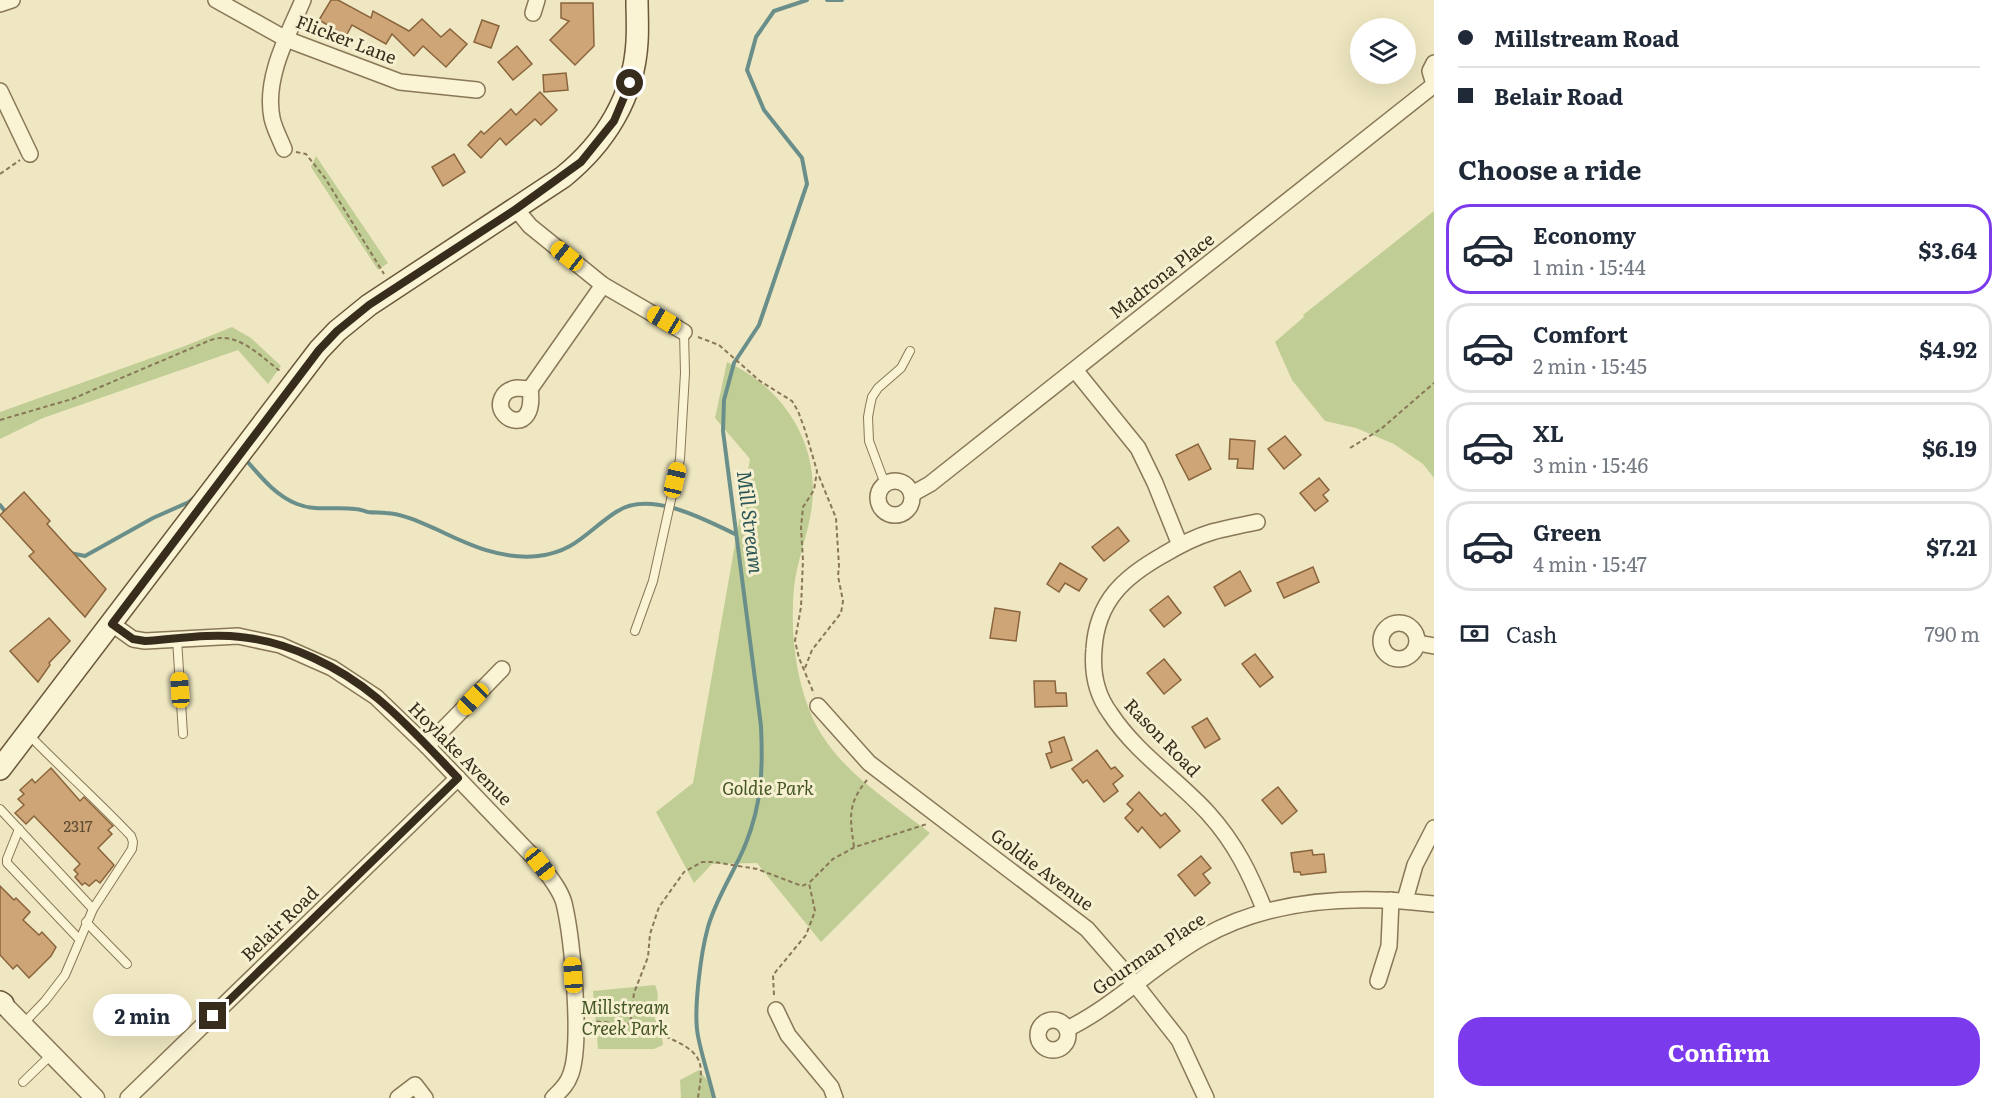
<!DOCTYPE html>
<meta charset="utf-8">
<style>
body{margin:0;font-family:Literata,serif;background:#f6f6f7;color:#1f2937;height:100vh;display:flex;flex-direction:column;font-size:22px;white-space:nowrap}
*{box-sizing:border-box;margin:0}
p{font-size:20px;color:#747a83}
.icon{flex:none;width:33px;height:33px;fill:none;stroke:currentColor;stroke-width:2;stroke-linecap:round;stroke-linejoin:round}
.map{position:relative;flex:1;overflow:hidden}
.panel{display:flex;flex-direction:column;background:#fff;width:570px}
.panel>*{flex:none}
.banner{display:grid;align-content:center;height:132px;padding:0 24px;background:#fff}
.controls{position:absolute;left:1350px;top:18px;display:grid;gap:12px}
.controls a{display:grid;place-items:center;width:66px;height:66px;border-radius:50%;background:#fff;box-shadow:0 6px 24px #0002;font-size:30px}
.end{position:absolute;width:27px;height:27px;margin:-14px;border:8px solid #382d1d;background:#fff;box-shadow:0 0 0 3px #fff}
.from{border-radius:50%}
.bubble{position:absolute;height:42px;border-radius:21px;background:#fff;box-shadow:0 6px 24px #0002;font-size:20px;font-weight:700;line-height:42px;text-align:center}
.car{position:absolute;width:18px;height:36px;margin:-18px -9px;border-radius:8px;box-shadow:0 0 4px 2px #0007;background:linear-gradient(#f5c518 24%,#345 0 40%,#f5c518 0 76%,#345 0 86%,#f5c518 0)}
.banner b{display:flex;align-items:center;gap:21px;height:57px;font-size:22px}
.banner b+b{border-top:2px solid #e0e1e3}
.banner i{width:15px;height:15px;background:#1f2937}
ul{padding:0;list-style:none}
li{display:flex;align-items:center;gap:18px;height:90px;margin:0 12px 9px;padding:0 12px;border:3px solid #e0e1e3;border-radius:24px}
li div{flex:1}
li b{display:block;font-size:22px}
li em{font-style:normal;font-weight:700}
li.on{border-color:#7c3aed}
li>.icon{width:54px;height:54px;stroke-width:1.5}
h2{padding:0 24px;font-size:27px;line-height:72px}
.pay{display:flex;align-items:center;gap:15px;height:66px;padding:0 24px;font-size:22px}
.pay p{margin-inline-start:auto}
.button{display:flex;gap:12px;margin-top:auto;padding:12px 24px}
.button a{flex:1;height:69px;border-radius:24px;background:#7c3aed;color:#fff;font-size:24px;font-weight:700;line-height:69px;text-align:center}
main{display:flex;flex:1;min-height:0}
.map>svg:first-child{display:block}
</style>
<main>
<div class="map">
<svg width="1434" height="1098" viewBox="0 0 1434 1098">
<rect width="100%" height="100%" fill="#efe7c1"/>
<g fill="#c0cd95">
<path d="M316 156 388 263 378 270 311 167Z"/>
<path d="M1434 211V478L1423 464 1394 444 1356 428 1325 421 1292 380 1275 342 1304 317 1303 315Z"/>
<path d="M232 327 251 338 281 366 268 384 238 350 43 418 0 439V412L185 346Z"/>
<path d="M727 362C785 388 822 447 811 512 807 538 797 561 794 587 790 631 795 681 814 721 838 770 888 800 930 833L821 942 757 863 712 864 694 883 656 812 693 783 750 459 715 418Z"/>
<path d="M655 985C659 993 659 1002 653 1010L655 1019 661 1030 663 1045 654 1049H598L593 991Z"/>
<path d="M699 1070 707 1080 716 1098H681L680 1080Z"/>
</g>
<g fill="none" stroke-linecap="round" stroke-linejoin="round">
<g stroke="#6a8f8a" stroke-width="4">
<path d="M827 0H842"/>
<path d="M246 460C261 477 275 495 297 504 317 512 335 506 355 509 360 509 364 511 368 512 375 513 380 512 386 513 404 514 422 523 438 530 469 545 502 560 538 556 575 552 587 531 616 512 649 489 704 519 735 534"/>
<path d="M0 505 7 514"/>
<path d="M70 553 85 556 153 518 189 502 196 496"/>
<path d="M714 1098C709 1077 702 1057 698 1036 693 1011 701 952 708 927 716 898 735 871 746 843 762 803 763 768 761 726L723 431 724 400 734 363 759 325 807 184 802 158 764 110 747 70 756 37 774 11 807 0"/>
</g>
</g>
<g fill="#cea576" stroke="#89643d" stroke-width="1.5">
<path d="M331 0H338L371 18 373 11 409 31 422 19 441 37 450 29 467 44 446 67 423 46 414 56 392 34 386 44 352 25 346 36 319 20Z"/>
<path d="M561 3H593L594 46 575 65 550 40 569 21 561 18Z"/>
<path d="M482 20 499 26 491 48 474 42Z"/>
<path d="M517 46 532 64 513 80 498 62Z"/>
<path d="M566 73 568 90 544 92 543 75Z"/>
<path d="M540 92 557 110 541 125 535 119 506 145 500 138 481 158 468 145 481 131 484 134 511 109 516 115Z"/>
<path d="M454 154 465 172 443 186 432 167Z"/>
<path d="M1285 436 1301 455 1284 469 1268 449Z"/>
<path d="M1230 439 1255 441 1253 469 1237 468 1238 459H1229Z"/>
<path d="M1198 444 1211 469 1189 480 1176 455Z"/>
<path d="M1319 478 1329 490 1323 495 1328 501 1315 511 1300 493Z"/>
<path d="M24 492 50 521 47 524 106 589 85 617 29 556 34 552 0 515Z"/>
<path d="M1118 527 1129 541 1104 561 1092 547Z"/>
<path d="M1060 563 1087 579 1079 591 1065 583 1059 592 1047 584Z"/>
<path d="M1313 567 1319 582 1284 598 1277 583Z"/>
<path d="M1240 571 1251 591 1225 606 1214 587Z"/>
<path d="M1168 596 1181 613 1164 627 1150 610Z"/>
<path d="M995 608 1020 612 1016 641 990 638Z"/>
<path d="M49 618 70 641 49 663 50 665 38 682 10 651Z"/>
<path d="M1255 654 1273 677 1260 687 1242 664Z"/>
<path d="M1164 659 1181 680 1164 694 1147 673Z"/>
<path d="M1034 681H1055L1056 693H1066L1067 706 1035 707Z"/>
<path d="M1207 718 1220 739 1205 748 1192 727Z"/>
<path d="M1064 737 1072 760 1051 768 1046 754 1052 752 1049 742Z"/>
<path d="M1097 750 1111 769 1115 767 1123 776 1113 784 1118 791 1104 802 1087 780 1083 783 1072 769Z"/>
<path d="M51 768 80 801 84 797 113 826 108 830 112 834 98 848 114 865 100 883 96 880 89 886 85 883 82 885 75 877 78 874 74 870 80 864 34 816 26 824 15 813 24 805 18 799 24 794 20 790 32 779 35 783Z"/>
<path d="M1278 787 1297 811 1282 824 1262 800Z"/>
<path d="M1139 792 1161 816 1165 813 1180 831 1160 848 1142 827 1138 832 1125 818 1133 810 1127 804Z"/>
<path d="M1312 850 1313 855 1324 854 1326 872 1301 875 1300 872H1294L1291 853Z"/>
<path d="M1201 856 1211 868 1203 874 1210 883 1195 896 1178 875Z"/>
<path d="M0 886 14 900 16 898 30 912 23 920 39 935 42 932 56 947 51 956 29 978 17 965 13 969 0 955Z"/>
</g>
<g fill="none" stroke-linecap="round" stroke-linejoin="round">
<g stroke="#897858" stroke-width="10">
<g id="service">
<path d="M885 484 869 441 868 417 870 406 872 397 878 388 901 368 910 351"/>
<path d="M635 631 653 581 680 459 685 373 684 332"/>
<path d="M177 639 183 734"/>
<path d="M28 734C62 769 98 801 131 836L133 842 132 849 93 909"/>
<path d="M0 809 93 909 65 975 45 1001 23 1024"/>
<path d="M19 829 7 859V863L79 939"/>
<path d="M86 922 127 964"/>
<path d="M23 1082 51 1055"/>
</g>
</g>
<g stroke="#897858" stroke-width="18">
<g id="minor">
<path d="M216 0 286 39 400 82 477 90"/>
<path d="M0 4 12 0"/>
<path d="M533 13 537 0"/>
<path d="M1434 63 1430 71 1434 84"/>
<path d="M0 91 30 154"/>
<path d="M284 149C280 139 274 128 272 118 264 78 288 35 303 0"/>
<path d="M516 209 530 226 603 285 684 332"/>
<path d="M1075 370 1138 448 1155 483 1180 545"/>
<path d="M517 388 530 389C537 438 492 420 502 398 505 391 510 389 517 388Z"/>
<path d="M530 389 603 285"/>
<circle cx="895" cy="498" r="17"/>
<path d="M912 494 930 484 1434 85"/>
<path d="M1257 522C1242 525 1227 528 1212 532 1195 537 1178 546 1163 555 1124 577 1097 601 1094 649 1092 671 1096 694 1110 713 1136 753 1177 779 1208 813 1236 844 1250 874 1265 911"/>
<circle cx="1399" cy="641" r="18"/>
<path d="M112 624 133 639 145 641 238 636 280 645 332 668 376 697 427 746 540 864C549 876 560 889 564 903 572 937 583 1046 570 1076 567 1085 560 1091 553 1098"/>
<path d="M1418 643 1434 646"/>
<path d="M818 706 869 763 1087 929 1135 984 1179 1040 1206 1098"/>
<path d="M427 746 502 669"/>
<path d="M1405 900 1415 865 1434 828"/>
<path d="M1378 981 1389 946 1391 900"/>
<path d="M776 1010 788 1035 831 1087 835 1098"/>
<circle cx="1053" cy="1035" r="15"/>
<path d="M1067 1029C1116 1005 1155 964 1203 937 1271 898 1358 895 1434 904"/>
<path d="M128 1098 458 778"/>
<path d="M398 1098 415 1085 425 1098"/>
</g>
</g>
<g stroke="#897858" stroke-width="21">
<path id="tertiary" d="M0 1001 95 1098"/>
</g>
<g stroke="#6b583b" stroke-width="24">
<g id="secondary">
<path d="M0 769 319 350 337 331 369 305 563 177C605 143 634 97 637 42 638 28 637 14 637 0"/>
<path d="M0 1002 3 1004"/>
</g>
</g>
<g stroke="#897858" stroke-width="2" stroke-dasharray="4.5 3" stroke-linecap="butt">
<path d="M296 152 306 154 325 178 384 274"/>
<path d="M0 174 20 160"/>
<path d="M698 337 719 345 760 381 792 401 798 411 805 430 817 471 814 490 803 507 801 528 803 560 801 607 795 641 799 658 814 694"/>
<path d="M0 420 72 399 206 342C210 340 216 338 220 338 242 336 264 359 280 371"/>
<path d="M1350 448 1381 429 1434 383"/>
<path d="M805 668 812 650 841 613 843 601 838 576 839 566 836 518 818 474"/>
<path d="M854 847C850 818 847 804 867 780"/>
<path d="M774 995 773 975 806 935 815 911 809 883 833 859 855 847 927 824"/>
<path d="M589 1021 630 1024 634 993 648 957 650 934 659 907 684 872 702 862H714L757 869 802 886 809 883"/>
<path d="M630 1024C648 1031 689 1041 698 1059 704 1070 699 1087 698 1098"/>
</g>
<use href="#service" stroke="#faf3d4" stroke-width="8"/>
<use href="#minor" stroke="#faf3d4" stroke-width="15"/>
<use href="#tertiary" stroke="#faf3d4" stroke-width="18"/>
<use href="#secondary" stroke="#faf3d4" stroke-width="21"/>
</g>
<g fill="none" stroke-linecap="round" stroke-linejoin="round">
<path stroke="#382d1d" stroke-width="8" d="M213 1016 458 778C432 751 406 722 377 698 340 667 289 642 241 637 210 633 176 639 145 641L133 639 112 624 319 350 337 331 369 305 516 209 581 162 614 121 630 83"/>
</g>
<g text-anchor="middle" stroke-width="6" stroke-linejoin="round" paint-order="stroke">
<g font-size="15" fill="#5e4b33">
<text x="78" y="832">2317</text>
</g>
<g font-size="18" fill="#382d1d" stroke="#f6f0d1">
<text transform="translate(346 40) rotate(21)" y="6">Flicker Lane</text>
<text transform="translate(1162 276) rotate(-38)" y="6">Madrona Place</text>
<text transform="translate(1162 738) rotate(46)" y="6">Rason Road</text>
<text transform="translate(460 754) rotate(45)" y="6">Hoylake Avenue</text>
<text transform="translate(1042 870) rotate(37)" y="6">Goldie Avenue</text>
<text transform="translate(280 924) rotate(-44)" y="6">Belair Road</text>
<text transform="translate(1149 954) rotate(-34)" y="6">Gourman Place</text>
</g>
<g font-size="18" font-style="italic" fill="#435523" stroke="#f6f0d1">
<text x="768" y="795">Goldie Park</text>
<text x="625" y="1014">Millstream<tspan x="625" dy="21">Creek Park</tspan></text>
</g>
<g font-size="20" font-style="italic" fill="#2c5658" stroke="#f6f0d1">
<text transform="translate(750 522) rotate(83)" y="7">Mill Stream</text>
</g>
</g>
</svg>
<div class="controls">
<a><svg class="icon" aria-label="layers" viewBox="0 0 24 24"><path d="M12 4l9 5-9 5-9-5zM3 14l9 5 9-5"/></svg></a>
</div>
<i class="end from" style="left:630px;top:83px"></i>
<i class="end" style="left:213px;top:1016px"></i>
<div class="bubble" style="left:93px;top:994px;width:99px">2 min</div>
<i class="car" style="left:567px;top:256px;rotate:309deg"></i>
<i class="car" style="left:664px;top:320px;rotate:300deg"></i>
<i class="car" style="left:675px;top:480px;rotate:13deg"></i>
<i class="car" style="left:180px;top:690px;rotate:356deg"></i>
<i class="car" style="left:473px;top:699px;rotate:224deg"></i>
<i class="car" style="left:540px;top:864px;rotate:141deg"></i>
<i class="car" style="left:573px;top:975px;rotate:356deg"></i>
</div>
<section class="panel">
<div class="banner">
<b><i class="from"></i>Millstream Road</b>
<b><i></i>Belair Road</b>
</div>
<h2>Choose a ride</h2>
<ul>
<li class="on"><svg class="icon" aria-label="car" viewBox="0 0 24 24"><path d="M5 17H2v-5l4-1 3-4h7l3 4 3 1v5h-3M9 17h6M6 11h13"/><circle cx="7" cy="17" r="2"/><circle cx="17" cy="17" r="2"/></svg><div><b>Economy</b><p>1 min · 15:44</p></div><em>$3.64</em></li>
<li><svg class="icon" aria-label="car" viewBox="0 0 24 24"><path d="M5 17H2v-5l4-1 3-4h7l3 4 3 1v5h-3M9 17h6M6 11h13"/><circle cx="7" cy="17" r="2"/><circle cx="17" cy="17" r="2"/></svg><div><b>Comfort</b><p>2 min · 15:45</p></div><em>$4.92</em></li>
<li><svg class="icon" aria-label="car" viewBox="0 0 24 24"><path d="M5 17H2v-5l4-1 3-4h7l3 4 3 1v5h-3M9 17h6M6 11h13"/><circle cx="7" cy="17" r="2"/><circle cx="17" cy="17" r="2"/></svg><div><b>XL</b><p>3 min · 15:46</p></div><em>$6.19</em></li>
<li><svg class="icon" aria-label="car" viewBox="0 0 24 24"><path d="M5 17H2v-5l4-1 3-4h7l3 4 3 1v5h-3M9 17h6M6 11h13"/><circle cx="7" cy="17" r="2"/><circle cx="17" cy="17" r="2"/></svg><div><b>Green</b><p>4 min · 15:47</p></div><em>$7.21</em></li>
</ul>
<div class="pay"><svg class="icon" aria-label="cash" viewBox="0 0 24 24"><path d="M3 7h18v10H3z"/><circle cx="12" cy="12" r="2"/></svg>Cash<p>790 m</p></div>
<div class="button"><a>Confirm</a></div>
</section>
</main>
